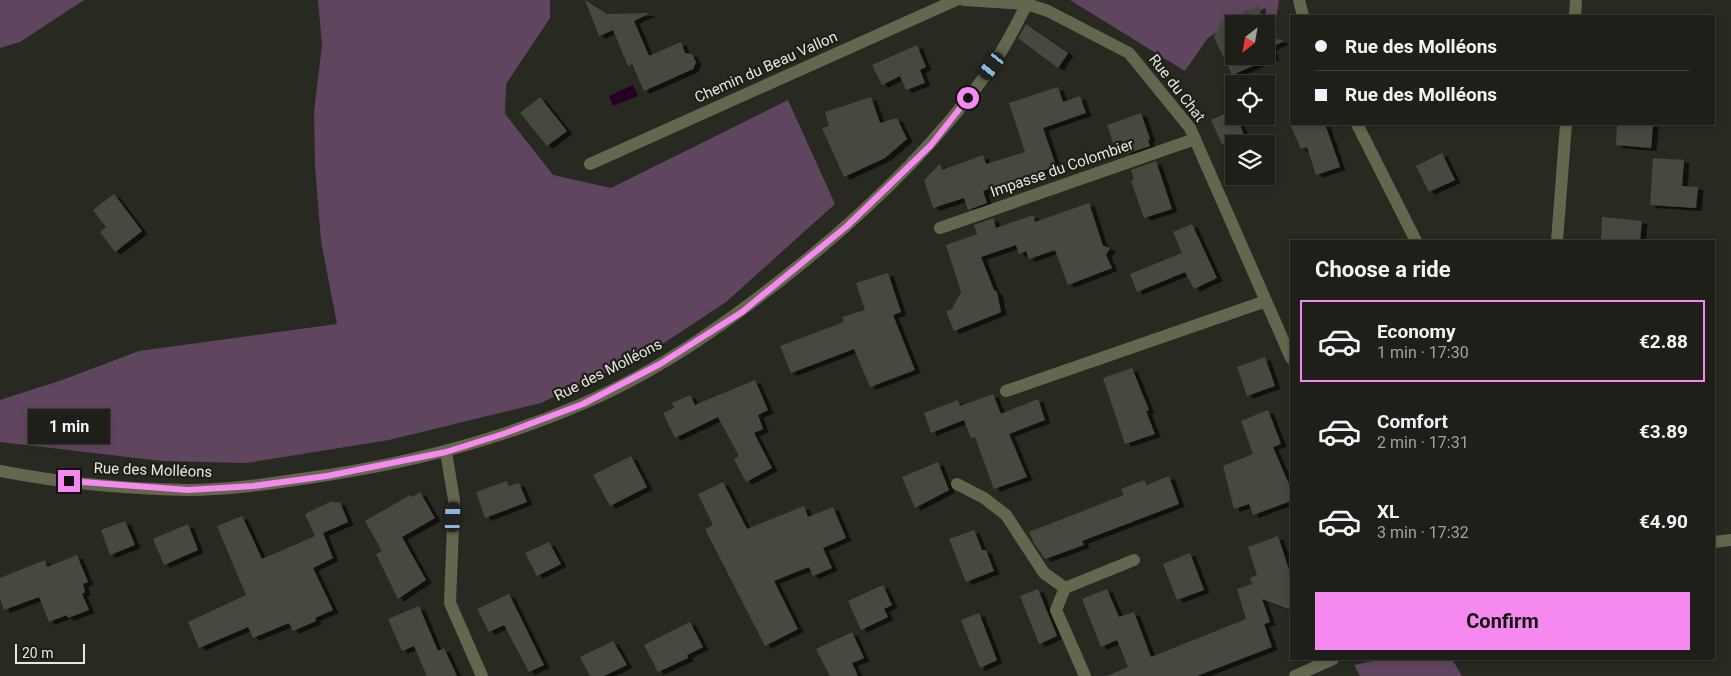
<!DOCTYPE html>
<meta charset="utf-8">
<style>
body{margin:0;font-family:Roboto,sans-serif;background:#262721;color:#f1f3f6;height:100vh;display:flex;flex-direction:column;font-size:19px;white-space:nowrap}
*{box-sizing:border-box;margin:0}
p{font-size:16px;color:#a1a2a2}
.icon{flex:none;width:28px;height:28px;fill:none;stroke:currentColor;stroke-width:2;stroke-linecap:round;stroke-linejoin:round}
.map{position:relative;flex:1;overflow:hidden}
.panel{position:absolute;left:1290px;top:240px;width:425px;height:420px;display:flex;flex-direction:column;background:#1e1f18;border-radius:0px;box-shadow:0 2px 8px #0003,0 0 0 1px #3c3d37}
.panel>*{flex:none}
.top-card{position:absolute;left:1290px;top:15px;width:425px;height:110px;border-radius:0px;box-shadow:0 2px 8px #0003,0 0 0 1px #3c3d37;display:grid;align-content:center;height:110px;padding:0 25px;background:#1e1f18}
.needle{width:32px;rotate:211deg}
.tools{position:absolute;left:1225px;top:15px;display:grid;gap:10px}
.tools a{display:grid;place-items:center;width:50px;height:50px;border-radius:0px;background:#1e1f18;box-shadow:0 2px 8px #0003,0 0 0 1px #3c3d37;font-size:25px}
.scale{position:absolute;left:15px;bottom:12px;width:70px;box-sizing:border-box;padding-left:5px;border:2px solid #e6e7e1;border-top:0;font-size:14px;line-height:18px;white-space:nowrap;color:#e6e7e1;-webkit-text-stroke:4px #1e2017;paint-order:stroke}
.end{position:absolute;width:22px;height:22px;margin:-11px;border:6px solid #f589ef;background:#111;box-shadow:0 0 0 2px #111}
.from{border-radius:50%}
.bubble{position:absolute;height:35px;border-radius:0px;background:#1e1f18;box-shadow:0 2px 8px #0003,0 0 0 1px #3c3d37;font-size:16px;font-weight:700;line-height:35px;text-align:center}
.car{position:absolute;width:15px;height:30px;margin:-15px -8px;border-radius:6px;box-shadow:0 0 4px 1px #0007;background:linear-gradient(#222 24%,#8ab4d8 0 40%,#222 0 76%,#8ab4d8 0 86%,#222 0)}
.top-card b{display:flex;align-items:center;gap:18px;height:48px;font-size:19px}
.top-card b+b{border-top:1px solid #3c3d37}
.top-card i{width:12px;height:12px;background:#f1f3f6}
ul{padding:0;list-style:none}
li{display:flex;align-items:center;gap:15px;height:82px;margin:0 10px 8px;padding:0 15px;border:2px solid transparent;border-radius:0px}
li div{flex:1}
li b{display:block;font-size:19px}
li em{font-style:normal;font-weight:700}
li.active{border-color:#f589ef}
li>.icon{width:45px;height:45px;stroke-width:1.5}
h2{padding:0 25px;font-size:22px;line-height:60px}
.action{display:flex;gap:10px;margin-top:auto;padding:10px 25px}
.action a{flex:1;height:58px;border-radius:0px;background:#f589ef;color:#111;font-size:20px;font-weight:700;line-height:58px;text-align:center}
.map>svg:first-child{display:block}
</style>
<div class="map">
<svg width="1731" height="676" viewBox="0 0 1731 676">
<defs>
<filter id="shadow"><feDropShadow dx="5.5" dy="3" stdDeviation="0" flood-color="#0009"/></filter>
</defs>
<rect width="100%" height="100%" fill="#282920"/>
<g fill="#60455e">
<path d="M0 0H84L20 42 0 48Z"/>
<path d="M318 0H550V18L506 84 505 114 553 175 611 188 788 100 835 204 726 302 655 349 541 403 389 440 246 463 162 461 0 442V400L62 380 139 351 337 324 321 241 315 166 314 112 322 45Z"/>
<path d="M1070 0H1279L1275 24 1247 10 1207 39 1185 71Z"/>
<path d="M1382 659H1452L1462 676H1360L1354 665Z"/>
</g>
<path fill="#250024" d="M633 85 638 96 613 106 609 96Z"/>
<g fill="#474a3f" filter="url(#shadow)">
<path d="M585 0 607 14 650 13 634 21 649 56 681 42 685 53 692 54 696 62 693 69 644 91 632 64 628 66 613 30 599 36Z"/>
<path d="M1260 5 1261 24H1234V56H1266V36L1284 41 1270 48 1274 57 1232 75 1214 37 1220 23Z"/>
<path d="M1026 24 1068 53 1058 68 1018 38Z"/>
<path d="M917 45 926 67 920 70 925 83 906 90 900 76 882 85 872 65Z"/>
<path d="M1058 87 1063 102 1080 96 1086 113 1043 128 1056 166 983 191 987 203 968 210 964 198 933 208 924 180 940 164 942 170 983 155 986 164 1025 152 1009 103Z"/>
<path d="M540 97 567 131 547 146 520 113Z"/>
<path d="M871 97 880 123 897 118 907 139 885 158 844 177 822 128 829 126 825 112Z"/>
<path d="M1233 110 1234 116H1236L1248 144H1222L1211 120Z"/>
<path d="M1141 113 1150 139 1148 140 1150 146 1126 154 1121 140 1113 143 1107 125Z"/>
<path d="M1290 124H1325L1340 167 1316 175 1307 147 1301 149Z"/>
<path d="M1617 124H1653L1651 148 1616 145Z"/>
<path d="M1442 153 1455 180 1429 192 1416 166Z"/>
<path d="M1653 158 1684 160 1682 186 1698 187 1696 208 1650 205Z"/>
<path d="M1156 161 1172 209 1144 218 1131 181 1134 180 1131 170Z"/>
<path d="M114 194 142 231 115 252 100 232 106 227 93 210Z"/>
<path d="M1089 203 1103 246 1110 248 1106 255 1112 268 1068 285 1055 250 1029 259 1026 251 1019 254 1016 245 981 257 994 290 997 292 1001 312 954 331 946 311 952 309 961 292 946 245 977 234 974 225 993 218 996 228 1033 215 1035 222Z"/>
<path d="M1602 217 1642 221 1640 241H1601Z"/>
<path d="M1192 224 1217 278 1194 289 1185 272 1137 292 1130 274 1182 253 1173 232Z"/>
<path d="M888 273 901 312 893 315 915 370 870 387 854 349 791 373 780 346 844 322 842 317 865 310 856 283Z"/>
<path d="M1265 357 1275 386 1247 396 1237 367Z"/>
<path d="M1132 368 1149 410 1146 411 1155 434 1125 444 1103 378Z"/>
<path d="M755 380 768 410 758 415 763 429 754 433 772 468 746 482 734 459 739 456 718 417 675 438 663 413 674 408 672 403 690 395 695 405Z"/>
<path d="M993 394 1001 414 1038 399 1045 420 1009 434 1027 477 994 489 975 437 971 438 964 420 931 433 924 413 958 400 960 406Z"/>
<path d="M1268 410 1281 444 1273 447 1291 489V501L1253 515 1249 504 1234 509 1223 466 1253 454 1241 421Z"/>
<path d="M631 456 647 487 610 506 593 475Z"/>
<path d="M938 462 949 490 915 508 902 477Z"/>
<path d="M1169 476 1179 504 1082 541 1084 545 1045 559 1034 543 1029 532 1124 495 1121 489 1144 480 1147 485Z"/>
<path d="M507 481 508 486 519 483 527 502 485 518 476 492Z"/>
<path d="M723 482 747 529 804 506 808 517 833 507 846 538 823 548 832 568 813 576 809 567 774 581 798 629 765 646 705 529 713 525 698 494Z"/>
<path d="M420 492 435 518 402 537 426 580 398 599 376 554 382 551 365 521 410 495 412 497Z"/>
<path d="M332 501 334 503 340 502 348 522 323 533 333 558 313 568 333 610 315 618 316 621 293 631 289 623 253 638 248 627 199 648 188 622 246 595 217 526 242 516 262 559 315 536 305 514Z"/>
<path d="M125 521 135 545 110 555 101 530Z"/>
<path d="M188 524 198 550 164 565 153 539Z"/>
<path d="M974 530 982 550H986L994 571 966 582 949 539Z"/>
<path d="M1278 536 1291 576V610L1262 599 1270 622 1264 624 1272 647 1197 676H1107L1128 667 1117 640 1101 647 1082 599 1107 589 1119 617 1134 612 1151 657 1246 619 1237 589 1252 584 1250 578 1257 575 1248 547Z"/>
<path d="M549 542 561 564 537 576 525 553Z"/>
<path d="M1190 553 1204 590 1177 600 1163 564Z"/>
<path d="M77 555 88 582 83 584 85 592 82 594 89 610 68 618 67 615 49 622 39 597 4 610 0 599V578L45 560 47 567Z"/>
<path d="M883 585 892 605 884 609 888 617 861 630 848 601Z"/>
<path d="M1038 589 1057 636 1039 644 1020 596Z"/>
<path d="M509 594 544 665 529 672 504 625 489 632 477 609Z"/>
<path d="M419 606 438 651 444 648 457 676H427L414 646 402 651 388 619Z"/>
<path d="M979 613 997 660 980 668 961 620Z"/>
<path d="M690 622 703 647 687 655 688 658 658 672 644 645Z"/>
<path d="M852 632 864 658 852 663 858 676H830L816 649Z"/>
<path d="M613 641 627 665 604 676H590L580 657Z"/>
</g>
<g fill="none" stroke-linecap="round" stroke-linejoin="round">
<g stroke="#62674d" stroke-width="12">
<path d="M964 0 1027 4 1048 11 1129 53 1190 128 1291 358"/>
<path d="M1299 0 1303 16"/>
<path d="M1575 16 1576 0"/>
<path d="M1357 124 1416 241"/>
<path d="M590 164 956 0"/>
<path d="M940 228 1195 139"/>
<path d="M1557 241 1566 124"/>
<path d="M1006 391 1266 301"/>
<path d="M446 452 454 500 450 603 482 676"/>
<path d="M0 471C61 483 124 489 187 490 227 490 268 484 308 478 402 465 494 442 582 404 664 369 737 316 806 260 876 203 938 142 990 69 1005 48 1017 23 1029 0"/>
<path d="M957 484 984 498 1006 515 1044 573 1065 588"/>
<path d="M1085 676 1056 610 1065 588 1134 560"/>
</g>
<g stroke="#62674d" stroke-width="12">
<path d="M1714 542 1731 540"/>
<path d="M1295 676 1333 659"/>
</g>
</g>
<g fill="none" stroke-linecap="round" stroke-linejoin="round">
<path stroke="#f589ef" stroke-width="6" d="M69 481 188 490 253 486 327 476 446 452 503 434 583 404 660 364 742 312 847 226 931 145 968 98"/>
</g>
<g text-anchor="middle" stroke-width="4.5" stroke-linejoin="round" paint-order="stroke">
<g font-size="15" fill="#e6e7e1" stroke="#1e2017">
<text transform="translate(766 67) rotate(-24)" y="5">Chemin du Beau Vallon</text>
<text transform="translate(1177 88) rotate(52)" y="5">Rue du Chat</text>
<text transform="translate(1062 168) rotate(-19)" y="5">Impasse du Colombier</text>
<text transform="translate(608 370) rotate(-27)" y="5">Rue des Molléons</text>
<text transform="translate(153 470) rotate(2)" y="5">Rue des Molléons</text>
</g>
</g>
</svg>
<div class="tools">
<a><svg class="needle" viewBox="-14 -14 28 28"><path d="M0-13l5 13h-10z" fill="#e53935"/><path d="M0 13l5-13h-10z" fill="#a1a2a2"/></svg></a>
<a><svg class="icon" aria-label="locate" viewBox="0 0 24 24"><circle cx="12" cy="12" r="6"/><path d="M12 2v4M12 18v4M2 12h4M18 12h4"/></svg></a>
<a><svg class="icon" aria-label="layers" viewBox="0 0 24 24"><path d="M12 4l9 5-9 5-9-5zM3 14l9 5 9-5"/></svg></a>
</div>
<div class="scale">20 m</div>
<i class="end from" style="left:968px;top:98px"></i>
<i class="end" style="left:69px;top:481px"></i>
<div class="bubble" style="left:28px;top:409px;width:82px">1 min</div>
<i class="car" style="left:992px;top:66px;rotate:218deg"></i>
<i class="car" style="left:453px;top:517px;rotate:2deg"></i>
<div class="top-card">
<b><i class="from"></i>Rue des Molléons</b>
<b><i></i>Rue des Molléons</b>
</div>
<section class="panel">
<h2>Choose a ride</h2>
<ul>
<li class="active"><svg class="icon" aria-label="car" viewBox="0 0 24 24"><path d="M5 17H2v-5l4-1 3-4h7l3 4 3 1v5h-3M9 17h6M6 11h13"/><circle cx="7" cy="17" r="2"/><circle cx="17" cy="17" r="2"/></svg><div><b>Economy</b><p>1 min · 17:30</p></div><em>€2.88</em></li>
<li><svg class="icon" aria-label="car" viewBox="0 0 24 24"><path d="M5 17H2v-5l4-1 3-4h7l3 4 3 1v5h-3M9 17h6M6 11h13"/><circle cx="7" cy="17" r="2"/><circle cx="17" cy="17" r="2"/></svg><div><b>Comfort</b><p>2 min · 17:31</p></div><em>€3.89</em></li>
<li><svg class="icon" aria-label="car" viewBox="0 0 24 24"><path d="M5 17H2v-5l4-1 3-4h7l3 4 3 1v5h-3M9 17h6M6 11h13"/><circle cx="7" cy="17" r="2"/><circle cx="17" cy="17" r="2"/></svg><div><b>XL</b><p>3 min · 17:32</p></div><em>€4.90</em></li>
</ul>
<div class="action"><a>Confirm</a></div>
</section>
</div>
